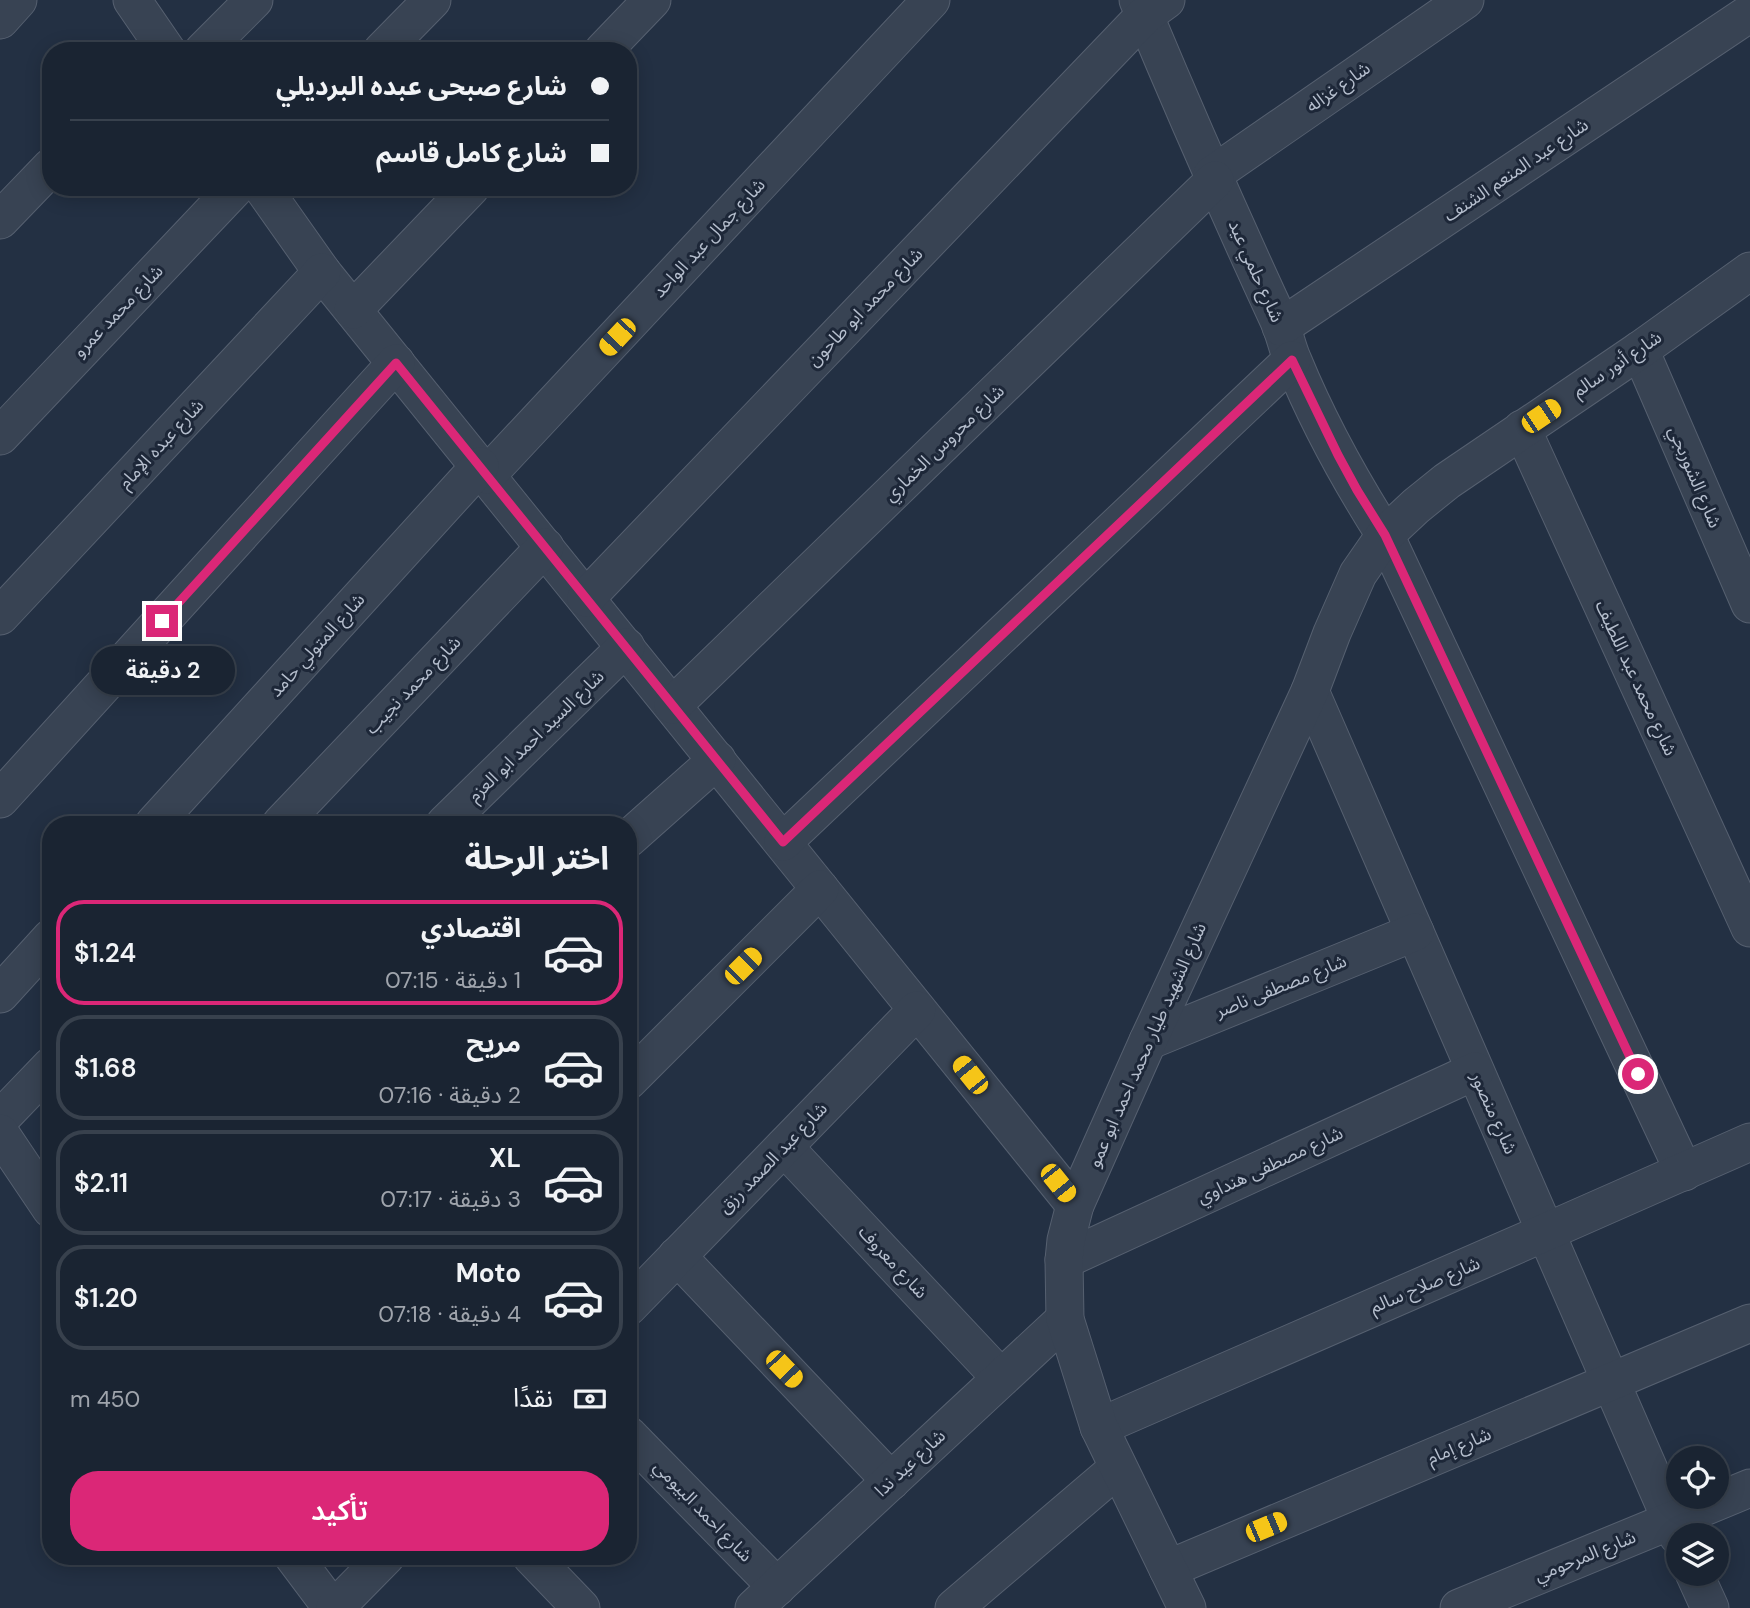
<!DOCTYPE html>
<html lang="ar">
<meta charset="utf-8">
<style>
body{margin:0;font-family:"DM Sans","Noto Sans Arabic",sans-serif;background:#27303e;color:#f1f3f6;direction:rtl;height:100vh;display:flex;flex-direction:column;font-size:26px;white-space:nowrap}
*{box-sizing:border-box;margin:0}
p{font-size:23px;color:#9fa4ac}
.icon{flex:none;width:38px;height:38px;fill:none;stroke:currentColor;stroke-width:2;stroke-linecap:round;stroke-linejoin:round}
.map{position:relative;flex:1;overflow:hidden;direction:ltr}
.panel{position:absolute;left:42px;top:816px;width:595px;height:749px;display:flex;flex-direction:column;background:#1a2432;border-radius:28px;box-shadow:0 4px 18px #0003,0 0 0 2px #38414d;direction:rtl}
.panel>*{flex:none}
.top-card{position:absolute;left:42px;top:42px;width:595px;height:154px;border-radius:28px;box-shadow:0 4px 18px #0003,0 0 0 2px #38414d;direction:rtl;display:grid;align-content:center;height:154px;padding:0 28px;background:#1a2432}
.tools{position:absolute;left:1666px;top:1446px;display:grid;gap:14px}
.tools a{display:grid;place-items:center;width:63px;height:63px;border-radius:50%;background:#1a2432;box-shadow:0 4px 18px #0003,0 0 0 2px #38414d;font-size:35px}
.end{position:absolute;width:32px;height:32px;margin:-16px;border:9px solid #db2777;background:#fff;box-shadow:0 0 0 4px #fff}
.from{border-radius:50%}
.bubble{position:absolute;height:49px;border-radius:24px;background:#1a2432;box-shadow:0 4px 18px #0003,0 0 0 2px #38414d;font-size:23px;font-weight:600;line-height:49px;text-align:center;direction:rtl}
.car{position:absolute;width:21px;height:42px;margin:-21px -10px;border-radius:9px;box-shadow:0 0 5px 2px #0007;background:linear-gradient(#f5c518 24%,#345 0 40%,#f5c518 0 76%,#345 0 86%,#f5c518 0)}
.top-card b{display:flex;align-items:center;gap:24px;height:66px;font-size:26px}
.top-card b+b{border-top:2px solid #38414d}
.top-card i{width:18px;height:18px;background:#f1f3f6}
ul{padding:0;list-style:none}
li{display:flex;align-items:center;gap:21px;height:105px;margin:0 14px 10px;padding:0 14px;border:4px solid #38414d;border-radius:28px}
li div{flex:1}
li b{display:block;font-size:26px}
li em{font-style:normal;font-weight:600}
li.active{border-color:#db2777}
li>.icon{width:63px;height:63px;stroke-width:1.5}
h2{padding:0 28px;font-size:32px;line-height:84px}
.pay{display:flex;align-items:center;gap:18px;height:77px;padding:0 28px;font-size:26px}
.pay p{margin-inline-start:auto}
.action{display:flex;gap:14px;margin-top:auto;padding:14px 28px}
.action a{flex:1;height:80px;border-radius:28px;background:#db2777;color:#fff;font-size:28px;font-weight:600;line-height:80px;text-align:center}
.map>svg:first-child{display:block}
</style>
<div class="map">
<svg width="1750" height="1608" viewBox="0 0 1750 1608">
<rect width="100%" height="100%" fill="#233043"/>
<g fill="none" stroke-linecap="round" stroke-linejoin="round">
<g stroke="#566070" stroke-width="39">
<g id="minor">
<path d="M132 0 167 51"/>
<path d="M1138 0C1183 108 1230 215 1279 321 1285 334 1287 348 1293 361 1318 422 1350 480 1385 535L1684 1172"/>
<path d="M0 20 18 0"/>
<path d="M203 51 254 0"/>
<path d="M382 51 432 0"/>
<path d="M603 51 652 0"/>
<path d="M1212 175 1465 0"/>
<path d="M262 187 322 272 1075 1205"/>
<path d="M0 220 51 167"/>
<path d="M353 310 471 187"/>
<path d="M1281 327 1750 13"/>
<path d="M1640 350 1750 604"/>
<path d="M1522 429 1750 928"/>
<path d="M0 436 236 187"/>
<path d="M487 475 931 0"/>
<path d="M586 598 1144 16 1166 0"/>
<path d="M0 616 322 272"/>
<path d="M1310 691 1678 1536"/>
<path d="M673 705 1215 180"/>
<path d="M0 799 396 363"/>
<path d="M154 824 480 466"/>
<path d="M281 824 545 547"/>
<path d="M445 824 626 647"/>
<path d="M628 839 717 760"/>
<path d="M783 842 1292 360"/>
<path d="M0 994 51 938"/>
<path d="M1148 1041 1415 932"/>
<path d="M628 1081 820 889"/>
<path d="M0 1119 51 1066"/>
<path d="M0 1133 51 1209"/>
<path d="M784 1147 1001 1378"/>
<path d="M677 1256 891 1481"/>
<path d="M1064 1260 1475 1071"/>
<path d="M628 1307 917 1010"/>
<path d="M1099 1427 1546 1232 1750 1142"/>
<path d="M628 1435 777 1587"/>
<path d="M293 1556 332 1608"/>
<path d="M531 1556 581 1608"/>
<path d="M1168 1569 1750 1323"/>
<path d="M1694 1573 1710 1608"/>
<path d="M335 1608 386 1556"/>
<path d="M754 1608 1065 1319"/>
<path d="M954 1608 1118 1468"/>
<path d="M1187 1608 1099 1427 1065 1319 1064 1260 1066 1240 1075 1205 1148 1041 1310 691 1332 633 1358 574 1385 535 1416 506 1447 481 1640 350 1750 271"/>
<path d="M1459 1608 1750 1488"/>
</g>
</g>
<use href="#minor" stroke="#384353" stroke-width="37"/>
</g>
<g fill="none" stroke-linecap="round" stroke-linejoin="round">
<path stroke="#db2777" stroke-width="9" d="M162 621 396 363 783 842 1292 360 1338 455 1357 490 1385 535 1638 1074"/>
</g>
<g text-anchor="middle" stroke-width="6" stroke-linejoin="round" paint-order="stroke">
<g font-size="18" fill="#b5becd" stroke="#1d2738">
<text transform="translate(1338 87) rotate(-35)" y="6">شارع غزاله</text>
<text transform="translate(1516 170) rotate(-34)" y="6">شارع عبد المنعم الشنف</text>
<text transform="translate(709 238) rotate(-47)" y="6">شارع جمال عبد الواحد</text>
<text transform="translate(1256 271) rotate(66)" y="6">شارع حلمي عيد</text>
<text transform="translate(865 307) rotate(-46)" y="6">شارع محمد ابو طاحون</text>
<text transform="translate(118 311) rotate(-46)" y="6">شارع محمد عمرو</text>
<text transform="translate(1617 364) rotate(-34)" y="6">شارع أنور سالم</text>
<text transform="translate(944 443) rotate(-44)" y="6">شارع محروس الخماري</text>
<text transform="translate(161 444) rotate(-47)" y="6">شارع عبده الإمام</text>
<text transform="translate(1695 477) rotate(67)" y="6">شارع الشوربجي</text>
<text transform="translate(317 645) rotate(-48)" y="6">شارع المتولي حامد</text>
<text transform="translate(1636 678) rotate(65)" y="6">شارع محمد عبد اللطيف</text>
<text transform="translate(413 685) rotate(-46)" y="6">شارع محمد نجيب</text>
<text transform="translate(536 736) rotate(-44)" y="6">شارع السيد احمد ابو العزم</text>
<text transform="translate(1281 986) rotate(-22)" y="6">شارع مصطفى ناصر</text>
<text transform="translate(1147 1045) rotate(-66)" y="6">شارع الشهيد طيار محمد احمد ابو عمو</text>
<text transform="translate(1494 1113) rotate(66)" y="6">شارع منصور</text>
<text transform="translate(773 1158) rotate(-46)" y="6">شارع عبد الصمد رزق</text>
<text transform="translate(1270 1165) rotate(-25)" y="6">شارع مصطفى هنداوي</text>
<text transform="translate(893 1262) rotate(47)" y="6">شارع معروف</text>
<text transform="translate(1425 1285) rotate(-23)" y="6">شارع صلاح سالم</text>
<text transform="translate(1459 1446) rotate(-23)" y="6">شارع إمام</text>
<text transform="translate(910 1463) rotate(-43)" y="6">شارع عيد ندا</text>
<text transform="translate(703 1511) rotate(46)" y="6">شارع احمد البيومي</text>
<text transform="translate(1585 1556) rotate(-22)" y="6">شارع المرحومي</text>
</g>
</g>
</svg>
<div class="tools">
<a><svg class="icon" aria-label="locate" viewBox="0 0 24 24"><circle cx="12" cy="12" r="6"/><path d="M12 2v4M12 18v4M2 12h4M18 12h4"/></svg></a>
<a><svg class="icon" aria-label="layers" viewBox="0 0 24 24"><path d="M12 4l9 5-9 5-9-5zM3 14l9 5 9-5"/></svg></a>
</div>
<i class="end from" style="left:1638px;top:1074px"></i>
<i class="end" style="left:162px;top:621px"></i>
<div class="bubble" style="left:91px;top:646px;width:144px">2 دقيقة</div>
<i class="car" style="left:617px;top:337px;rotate:223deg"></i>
<i class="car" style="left:1541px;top:416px;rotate:56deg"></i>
<i class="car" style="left:743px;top:966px;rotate:45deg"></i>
<i class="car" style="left:970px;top:1075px;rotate:321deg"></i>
<i class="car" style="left:1058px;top:1183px;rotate:141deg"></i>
<i class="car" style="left:784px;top:1369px;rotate:136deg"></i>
<i class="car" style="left:1266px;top:1527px;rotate:67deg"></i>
<div class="top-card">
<b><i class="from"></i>شارع صبحى عبده البرديلي</b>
<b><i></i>شارع كامل قاسم</b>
</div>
<section class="panel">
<h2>اختر الرحلة</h2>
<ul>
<li class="active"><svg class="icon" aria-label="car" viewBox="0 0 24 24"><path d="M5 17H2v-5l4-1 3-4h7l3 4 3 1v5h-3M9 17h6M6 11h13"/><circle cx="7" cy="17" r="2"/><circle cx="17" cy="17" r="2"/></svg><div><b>اقتصادي</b><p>1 دقيقة · 07:15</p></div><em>$1.24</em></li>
<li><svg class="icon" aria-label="car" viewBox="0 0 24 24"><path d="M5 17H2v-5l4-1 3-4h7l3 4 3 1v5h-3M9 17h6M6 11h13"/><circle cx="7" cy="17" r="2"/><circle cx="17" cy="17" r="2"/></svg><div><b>مريح</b><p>2 دقيقة · 07:16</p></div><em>$1.68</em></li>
<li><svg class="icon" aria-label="car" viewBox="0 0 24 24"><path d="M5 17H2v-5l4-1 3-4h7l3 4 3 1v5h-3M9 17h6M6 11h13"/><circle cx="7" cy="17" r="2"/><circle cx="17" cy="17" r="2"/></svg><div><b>XL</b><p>3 دقيقة · 07:17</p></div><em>$2.11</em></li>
<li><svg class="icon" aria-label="car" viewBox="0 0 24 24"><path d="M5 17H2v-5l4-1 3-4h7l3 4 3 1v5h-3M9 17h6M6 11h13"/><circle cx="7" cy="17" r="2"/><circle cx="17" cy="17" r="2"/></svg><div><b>Moto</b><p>4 دقيقة · 07:18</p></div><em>$1.20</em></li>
</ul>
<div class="pay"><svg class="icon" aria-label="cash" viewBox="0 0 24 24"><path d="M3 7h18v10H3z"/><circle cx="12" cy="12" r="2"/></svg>نقدًا<p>450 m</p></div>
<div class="action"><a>تأكيد</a></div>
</section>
</div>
